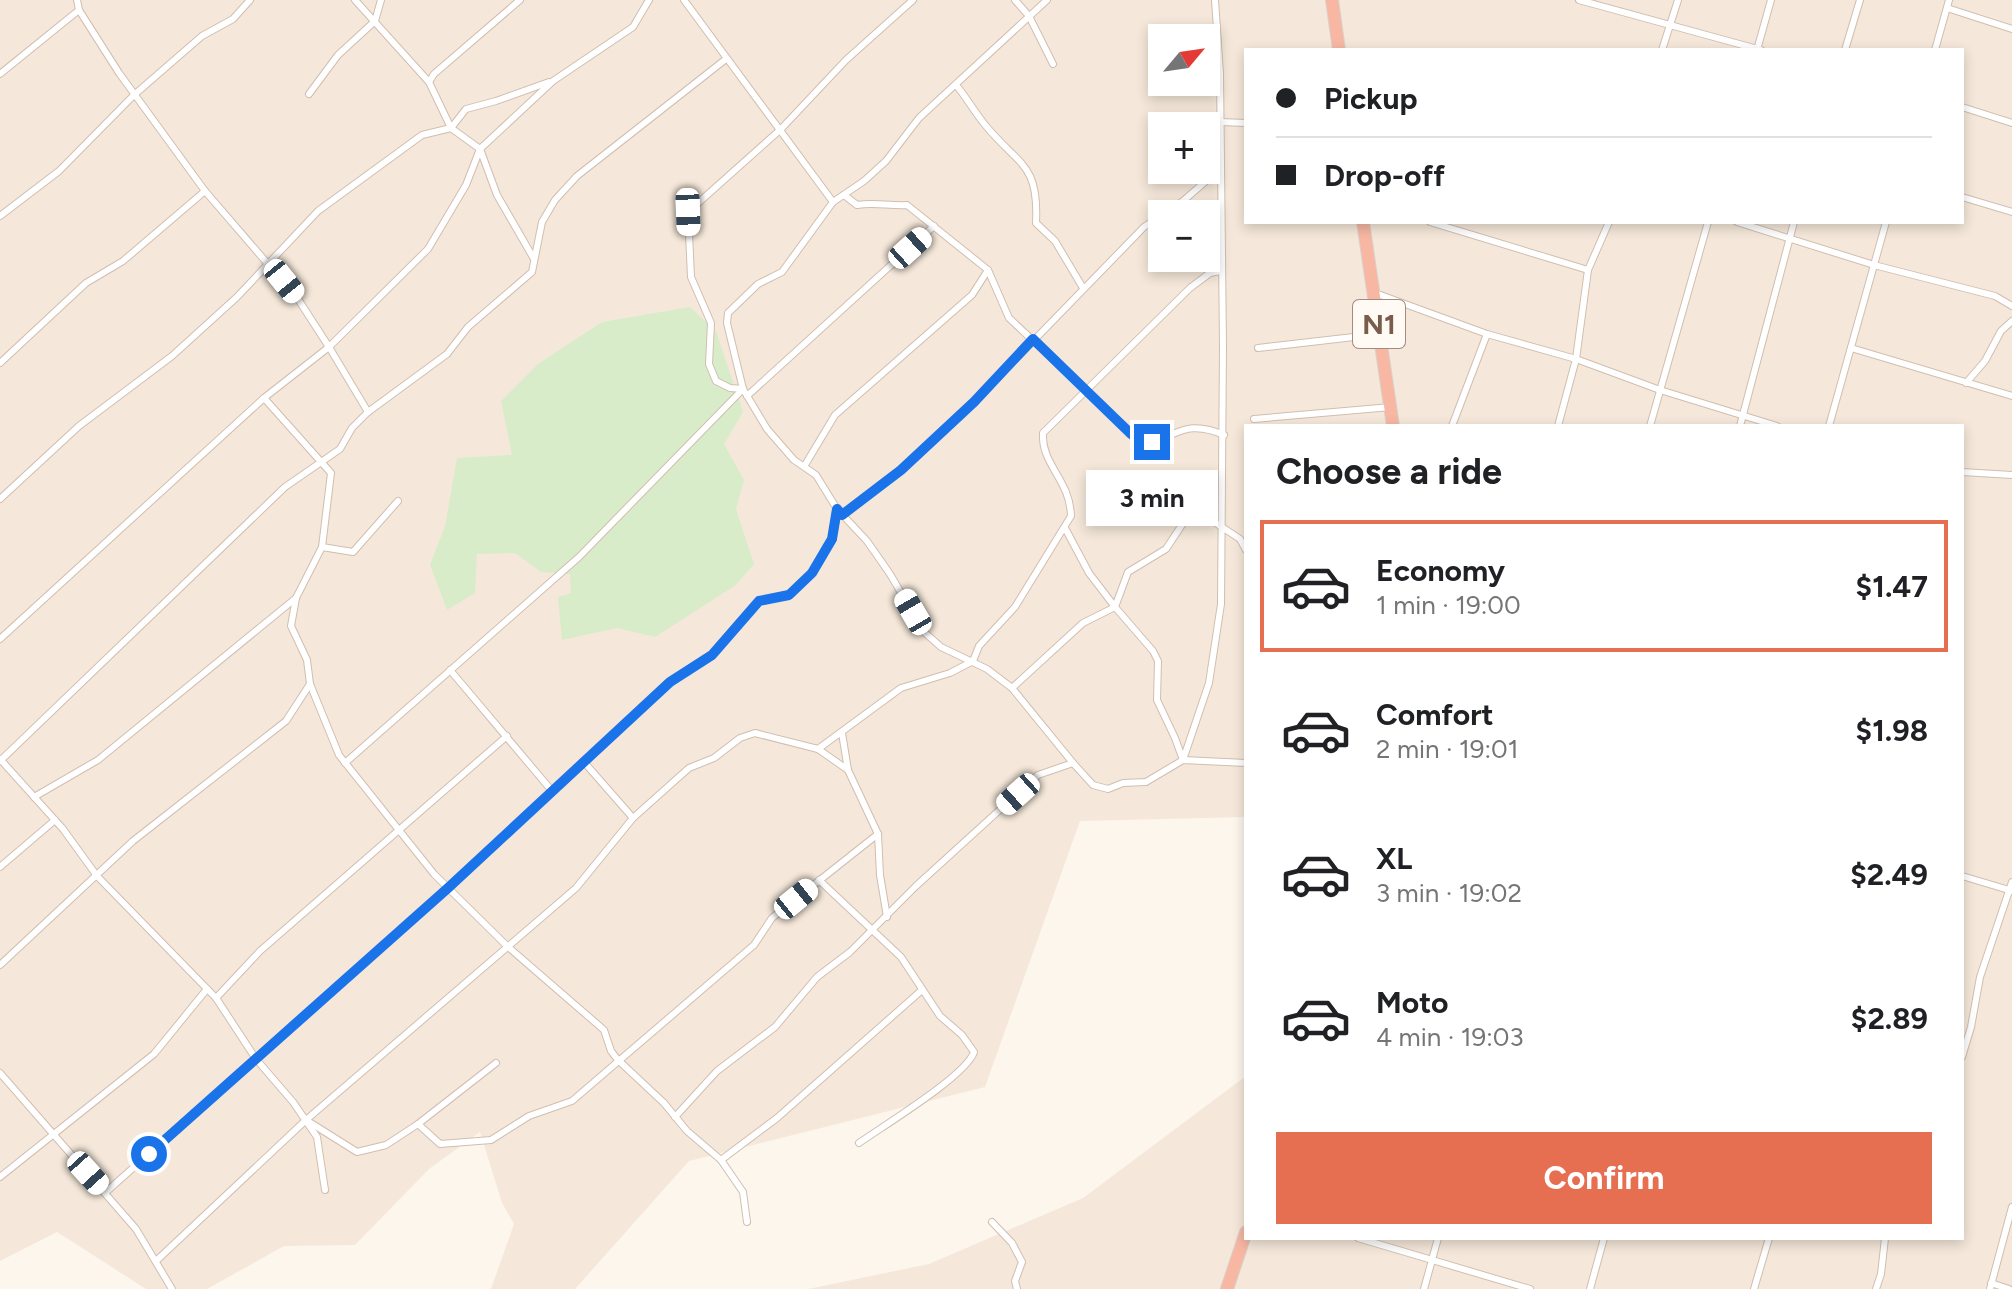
<!DOCTYPE html>
<meta charset="utf-8">
<style>
body{margin:0;font-family:Figtree,sans-serif;background:#f2f2f2;color:#202124;height:100vh;display:flex;flex-direction:column;font-size:30px;white-space:nowrap}
*{box-sizing:border-box;margin:0}
p{font-size:26px;color:#757577}
.icon{flex:none;width:44px;height:44px;fill:none;stroke:currentColor;stroke-width:2;stroke-linecap:round;stroke-linejoin:round}
.map{position:relative;flex:1;overflow:hidden}
.panel{position:absolute;left:1244px;top:424px;width:720px;height:816px;display:flex;flex-direction:column;background:#fff;border-radius:0px;box-shadow:0 4px 12px #0003}
.panel>*{flex:none}
.top-card{position:absolute;left:1244px;top:48px;width:720px;height:176px;border-radius:0px;box-shadow:0 4px 12px #0003;display:grid;align-content:center;height:176px;padding:0 32px;background:#fff}
.needle{width:52px;rotate:61deg}
.buttons{position:absolute;left:1148px;top:24px;display:grid;gap:16px}
.buttons a{display:grid;place-items:center;width:72px;height:72px;border-radius:0px;background:#fff;box-shadow:0 4px 12px #0003;font-size:40px}
.end{position:absolute;width:36px;height:36px;margin:-18px;border:10px solid #1a73e8;background:#fff;box-shadow:0 0 0 4px #fff}
.from{border-radius:50%}
.bubble{position:absolute;height:56px;border-radius:0px;background:#fff;box-shadow:0 4px 12px #0003;font-size:26px;font-weight:700;line-height:56px;text-align:center}
.car{position:absolute;width:24px;height:48px;margin:-24px -12px;border-radius:10px;box-shadow:0 0 6px 2px #0007;background:linear-gradient(#fff 24%,#345 0 40%,#fff 0 76%,#345 0 86%,#fff 0)}
.top-card b{display:flex;align-items:center;gap:28px;height:76px;font-size:30px}
.top-card b+b{border-top:2px solid #e0e0e0}
.top-card i{width:20px;height:20px;background:#202124}
ul{padding:0;list-style:none}
li{display:flex;align-items:center;gap:24px;height:132px;margin:0 16px 12px;padding:0 16px;border:4px solid transparent;border-radius:0px}
li div{flex:1}
li b{display:block;font-size:30px}
li em{font-style:normal;font-weight:700}
li.on{border-color:#e76f51}
li>.icon{width:72px;height:72px;stroke-width:1.5}
h2{padding:0 32px;font-size:36px;line-height:96px}
.cta{display:flex;gap:16px;margin-top:auto;padding:16px 32px}
.cta a{flex:1;height:92px;border-radius:0px;background:#e76f51;color:#fff;font-size:32px;font-weight:700;line-height:92px;text-align:center}
.map>svg:first-child{display:block}
</style>
<div class="map">
<svg width="2012" height="1289" viewBox="0 0 2012 1289">
<rect width="100%" height="100%" fill="#fdf6ec"/>
<path fill="#f5e8da" fill-rule="evenodd" d="M0 0H2012V1289H808L929 1264 1083 1198 1246 1076V1238H1962V426H1246V817L1080 821 985 1087 689 1161 575 1289H491L514 1224 502 1203 480 1132 429 1169 355 1245 284 1246 207 1289H146L57 1232 0 1261ZM1162 38H1206V82H1162ZM1246 50H1962V222H1246ZM1162 126H1206V170H1162ZM1162 214H1206V258H1162Z"/>
<path fill="#d8ecc9" d="M690 307 716 331 743 412 724 444 744 480 736 509 754 564 736 585 655 637 617 628 562 640 558 597 571 593 570 574 541 572 515 553 477 554 475 593 447 610 430 565 445 526 457 458 512 455 501 401 538 364 602 322Z"/>
<g fill="none" stroke-linecap="round" stroke-linejoin="round">
<g stroke="#d1beb0" stroke-width="8">
<g id="street">
<path d="M355 0 429 82 451 128 466 109 496 101 549 82"/>
<path d="M684 0 833 202"/>
<path d="M1015 0 1029 16 1053 64"/>
<path d="M1047 0 919 118 886 161 864 181 833 202 782 272 758 284 728 313 727 323 743 389 767 429 794 460 816 475 837 509 867 541 890 574 924 632 941 647 987 669 1012 688 1073 763"/>
<path d="M1579 0 1761 50"/>
<path d="M1947 8 2012 29"/>
<path d="M1662 50 1678 0"/>
<path d="M1757 50 1771 0"/>
<path d="M1845 50 1860 0"/>
<path d="M1935 50 1949 0"/>
<path d="M0 74 79 10"/>
<path d="M429 82 434 74 520 0"/>
<path d="M956 85C967 98 975 113 986 126 1019 166 1039 163 1036 223L1055 241 1083 288"/>
<path d="M309 94 338 55 375 21 381 0"/>
<path d="M1962 107 2012 123"/>
<path d="M1220 122 1246 123"/>
<path d="M844 195 857 205C874 202 889 206 907 205L988 270 1009 318 1139 440C1173 446 1178 415 1224 435"/>
<path d="M1962 197 2012 212"/>
<path d="M1163 214 1183 201 1221 168"/>
<path d="M0 216 59 171 134 95 202 36 233 19 250 0"/>
<path d="M1430 222 1588 270"/>
<path d="M1737 222 1874 265 1995 296 2012 306"/>
<path d="M1375 293 1487 334 1576 359 1660 390 1777 426"/>
<path d="M1258 348 1380 334"/>
<path d="M1851 348 2012 396"/>
<path d="M0 363 86 283 123 261 205 191"/>
<path d="M1966 383 1985 361 2001 331 2012 321"/>
<path d="M743 389 730 388 716 381 709 364 711 323 691 277 688 212 781 129 846 60 913 0"/>
<path d="M747 396 934 226"/>
<path d="M264 398 331 473 322 547"/>
<path d="M368 412 329 347 428 249 466 185 480 149 553 81 633 27 649 0"/>
<path d="M1254 419 1391 407"/>
<path d="M1452 426 1487 334"/>
<path d="M1558 426 1576 359 1588 270 1609 222"/>
<path d="M1650 426 1708 222"/>
<path d="M1740 426 1794 222"/>
<path d="M1829 426 1886 222"/>
<path d="M805 465 835 415 972 295 988 270"/>
<path d="M1962 472 2012 475"/>
<path d="M0 499 79 426 172 356 237 297 318 211 422 135 451 128 480 149 497 195 534 259"/>
<path d="M398 501 353 552 322 547 296 598 291 626 307 660 310 684 339 755 434 874 507 946 604 1030 611 1051 618 1060 664 1103 687 1131 721 1160 743 1192 747 1222"/>
<path d="M842 515 901 470 974 402 1144 227 1162 215"/>
<path d="M0 639 264 398 329 347 298 299 205 191 119 73 79 10 77 0"/>
<path d="M450 670 552 791"/>
<path d="M1012 688 1083 623 1115 607 1089 573 1065 528"/>
<path d="M842 733 848 770 878 834 880 875 887 917"/>
<path d="M818 749 901 688 950 673 973 661 979 646 1015 607 1071 516C1070 479 1041 465 1043 433L1190 288 1210 273 1220 271"/>
<path d="M0 759 63 829 97 876 216 998 256 1059 293 1102 317 1137 325 1190"/>
<path d="M1183 760 1209 683 1221 604 1223 346 1220 74 1215 0"/>
<path d="M1183 760 1175 738 1157 700 1158 661 1153 651 1115 607 1128 572 1166 549 1193 508 1240 539 1246 550"/>
<path d="M0 761 285 487 340 449 352 428 368 412 447 354 468 327 532 272 542 222 555 200 577 176 726 59"/>
<path d="M584 762 633 818"/>
<path d="M345 763 579 557 743 389"/>
<path d="M34 797 98 760 296 598"/>
<path d="M0 867 55 820"/>
<path d="M1962 876 2012 891"/>
<path d="M819 880 901 957 940 1016 962 1035 974 1052C966 1076 883 1126 859 1143"/>
<path d="M0 965 133 841 286 721 310 684"/>
<path d="M216 998 260 951 507 736"/>
<path d="M1962 1057 1971 1027 1980 977 2012 882"/>
<path d="M0 1073 136 1229 172 1289"/>
<path d="M675 1117 717 1071 775 1027 817 977 850 952 916 886 1038 775 1073 763 1093 785 1108 789 1123 783 1146 782 1183 760 1246 763"/>
<path d="M306 1120 357 1152 386 1145 418 1124 440 1144 491 1140 529 1116 572 1101 754 945 772 918 878 834"/>
<path d="M418 1124 496 1063"/>
<path d="M721 1160 777 1118 922 990"/>
<path d="M0 1177 154 1054 207 989"/>
<path d="M106 1192 448 888 670 682 712 655 759 601 789 595 812 573 832 539 837 509"/>
<path d="M992 1222 1012 1243 1022 1262 1015 1281 1017 1289"/>
<path d="M1358 1238 1530 1289"/>
<path d="M156 1261 306 1120 576 888 633 818 689 768 714 758 740 738 755 733 818 749 848 770"/>
<path d="M1991 1283 2009 1289"/>
<path d="M1424 1289 1438 1238"/>
<path d="M1590 1289 1604 1238"/>
<path d="M1754 1289 1769 1238"/>
<path d="M1876 1289 1881 1274 1885 1238"/>
<path d="M1990 1289 2012 1207"/>
</g>
</g>
<g stroke="#dad1cd" stroke-width="14">
<g id="highway">
<path d="M1332 0 1339 50"/>
<path d="M1363 222 1393 426"/>
<path d="M1227 1289 1246 1232"/>
</g>
</g>
<use href="#street" stroke="#fff" stroke-width="6"/>
<use href="#highway" stroke="#f7b7a3" stroke-width="12"/>
</g>
<g fill="none" stroke-linecap="round" stroke-linejoin="round">
<path stroke="#1a73e8" stroke-width="10" d="M149 1154 448 888 670 682 712 655 759 601 789 595 812 573 832 539 837 509 842 515 901 470 974 402 1033 339 1130 433 1139 440 1152 442"/>
</g>
<g text-anchor="middle" stroke-width="6" stroke-linejoin="round" paint-order="stroke">
<rect fill="#fffaf3" stroke="#a28b7f" stroke-width="2" x="1353" y="300" width="52" height="48" rx="6"/>
<g font-size="28" font-weight="bold" fill="#7a5c4d">
<text x="1379" y="334">N1</text>
</g>
</g>
</svg>
<div class="buttons">
<a><svg class="needle" viewBox="-14 -14 28 28"><path d="M0-13l5 13h-10z" fill="#e53935"/><path d="M0 13l5-13h-10z" fill="#757577"/></svg></a>
<a>+</a>
<a>−</a>
</div>
<i class="end from" style="left:149px;top:1154px"></i>
<i class="end" style="left:1152px;top:442px"></i>
<div class="bubble" style="left:1086px;top:470px;width:132px">3 min</div>
<i class="car" style="left:688px;top:212px;rotate:178deg"></i>
<i class="car" style="left:910px;top:248px;rotate:48deg"></i>
<i class="car" style="left:284px;top:281px;rotate:141deg"></i>
<i class="car" style="left:913px;top:612px;rotate:330deg"></i>
<i class="car" style="left:1018px;top:794px;rotate:228deg"></i>
<i class="car" style="left:796px;top:899px;rotate:51deg"></i>
<i class="car" style="left:88px;top:1173px;rotate:138deg"></i>
<div class="top-card">
<b><i class="from"></i>Pickup</b>
<b><i></i>Drop-off</b>
</div>
<section class="panel">
<h2>Choose a ride</h2>
<ul>
<li class="on"><svg class="icon" aria-label="car" viewBox="0 0 24 24"><path d="M5 17H2v-5l4-1 3-4h7l3 4 3 1v5h-3M9 17h6M6 11h13"/><circle cx="7" cy="17" r="2"/><circle cx="17" cy="17" r="2"/></svg><div><b>Economy</b><p>1 min · 19:00</p></div><em>$1.47</em></li>
<li><svg class="icon" aria-label="car" viewBox="0 0 24 24"><path d="M5 17H2v-5l4-1 3-4h7l3 4 3 1v5h-3M9 17h6M6 11h13"/><circle cx="7" cy="17" r="2"/><circle cx="17" cy="17" r="2"/></svg><div><b>Comfort</b><p>2 min · 19:01</p></div><em>$1.98</em></li>
<li><svg class="icon" aria-label="car" viewBox="0 0 24 24"><path d="M5 17H2v-5l4-1 3-4h7l3 4 3 1v5h-3M9 17h6M6 11h13"/><circle cx="7" cy="17" r="2"/><circle cx="17" cy="17" r="2"/></svg><div><b>XL</b><p>3 min · 19:02</p></div><em>$2.49</em></li>
<li><svg class="icon" aria-label="car" viewBox="0 0 24 24"><path d="M5 17H2v-5l4-1 3-4h7l3 4 3 1v5h-3M9 17h6M6 11h13"/><circle cx="7" cy="17" r="2"/><circle cx="17" cy="17" r="2"/></svg><div><b>Moto</b><p>4 min · 19:03</p></div><em>$2.89</em></li>
</ul>
<div class="cta"><a>Confirm</a></div>
</section>
</div>
